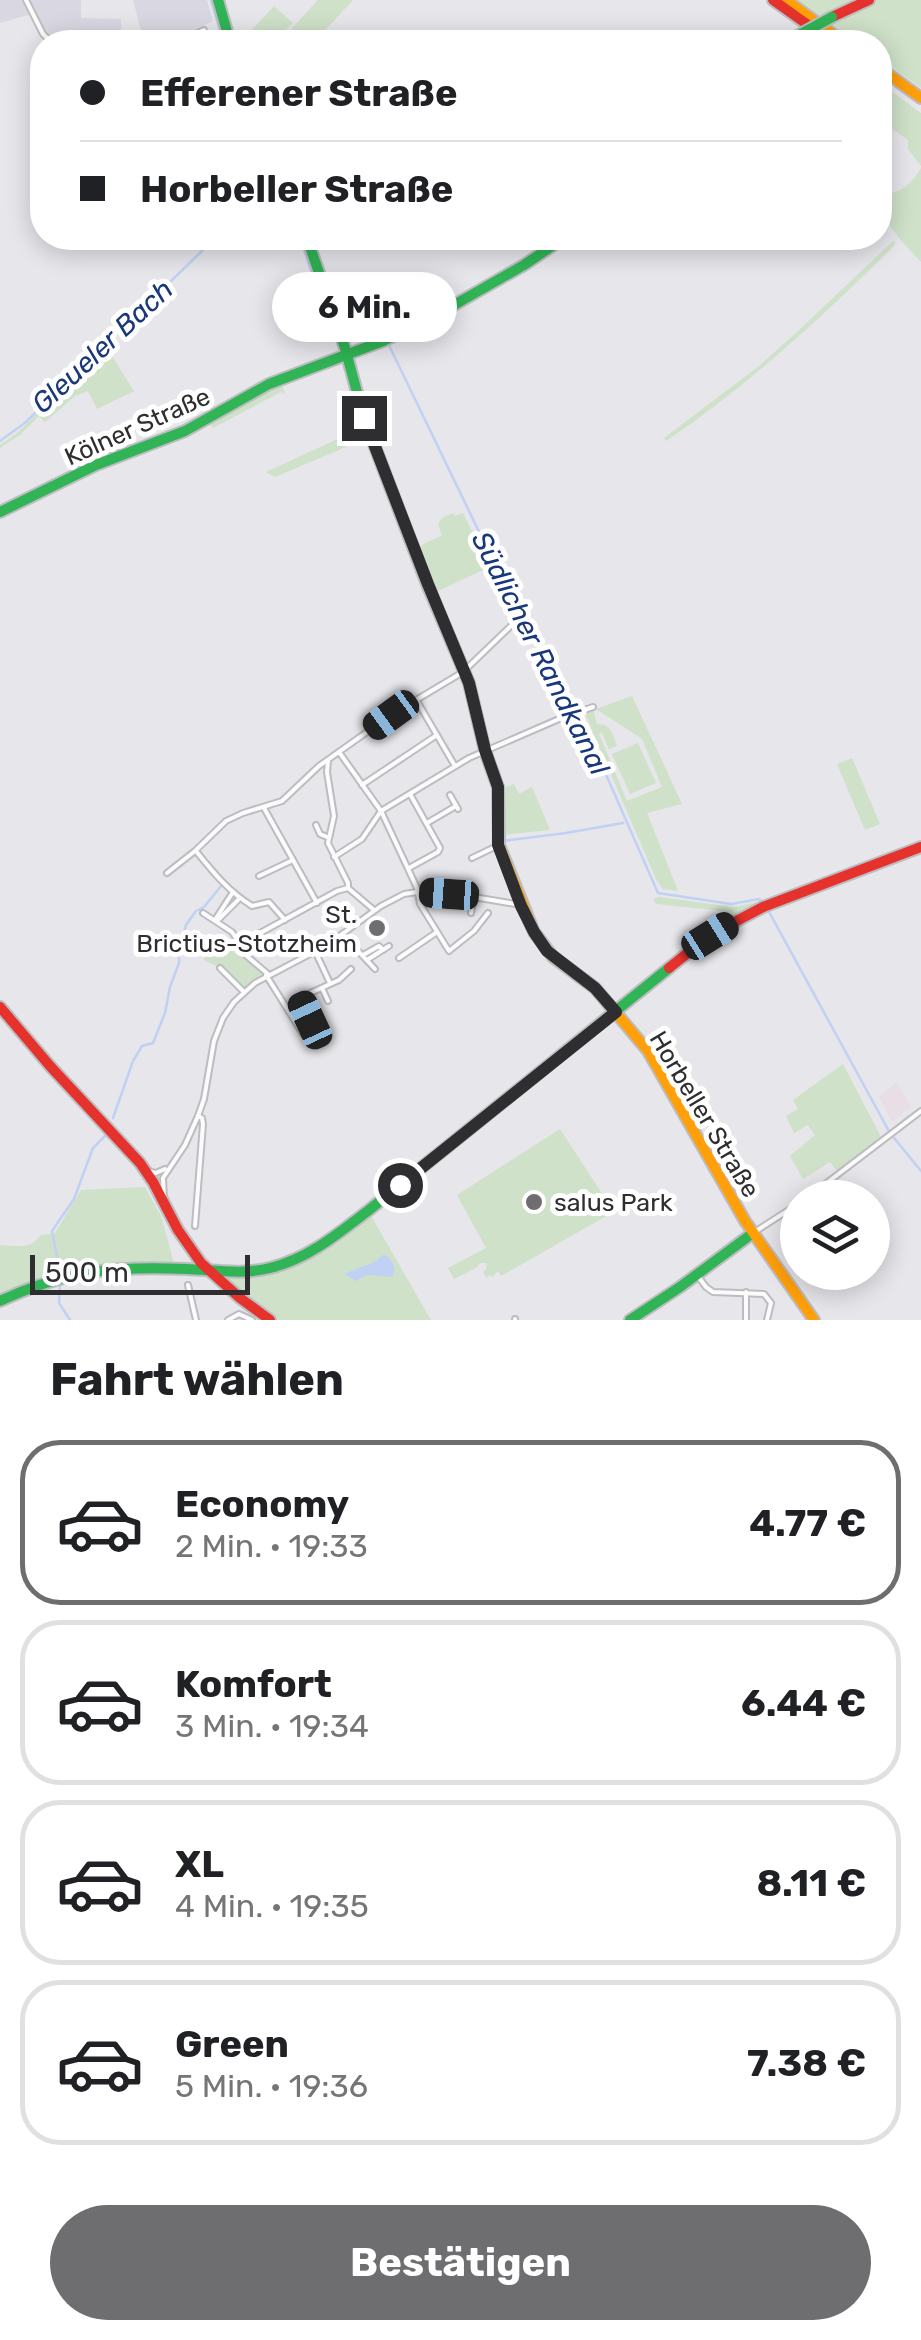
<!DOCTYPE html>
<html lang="de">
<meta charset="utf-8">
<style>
body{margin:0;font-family:Rubik,sans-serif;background:#f6f6f6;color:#202124;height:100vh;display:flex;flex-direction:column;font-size:38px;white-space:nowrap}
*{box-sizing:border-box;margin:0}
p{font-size:32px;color:#757577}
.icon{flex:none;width:55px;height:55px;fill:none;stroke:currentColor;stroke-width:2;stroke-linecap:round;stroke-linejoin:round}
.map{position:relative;height:1320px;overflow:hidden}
.panel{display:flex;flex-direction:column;background:#fff;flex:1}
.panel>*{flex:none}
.banner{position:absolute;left:30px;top:30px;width:862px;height:220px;border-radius:40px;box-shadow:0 5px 25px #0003;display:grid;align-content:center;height:220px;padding:0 50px;background:#fff}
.tools{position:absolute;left:780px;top:1180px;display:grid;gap:20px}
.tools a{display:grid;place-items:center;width:110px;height:110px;border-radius:50%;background:#fff;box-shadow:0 5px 25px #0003;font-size:50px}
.scale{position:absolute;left:30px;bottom:25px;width:220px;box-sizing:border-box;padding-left:10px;border:5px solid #2e2e30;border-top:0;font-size:28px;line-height:35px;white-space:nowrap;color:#2e2e30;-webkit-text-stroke:8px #fff;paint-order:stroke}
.end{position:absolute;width:45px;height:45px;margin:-22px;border:12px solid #2e2e30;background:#fff;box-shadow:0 0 0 5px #fff}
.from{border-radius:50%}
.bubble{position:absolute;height:70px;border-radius:35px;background:#fff;box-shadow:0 5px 25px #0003;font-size:32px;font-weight:700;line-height:70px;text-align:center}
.car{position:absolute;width:30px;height:60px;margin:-30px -15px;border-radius:12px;box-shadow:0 0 8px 2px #0007;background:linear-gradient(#222 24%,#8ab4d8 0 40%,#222 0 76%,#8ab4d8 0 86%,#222 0)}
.banner b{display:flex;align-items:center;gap:35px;height:95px;font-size:38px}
.banner b+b{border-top:2px solid #e0e0e0}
.banner i{width:25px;height:25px;background:#202124}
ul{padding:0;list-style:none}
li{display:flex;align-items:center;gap:30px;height:165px;margin:0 20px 15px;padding:0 30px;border:5px solid #e0e0e0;border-radius:40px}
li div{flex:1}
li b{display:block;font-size:38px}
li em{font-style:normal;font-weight:700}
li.active{border-color:#6e6e71}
li>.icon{width:90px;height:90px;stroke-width:1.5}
h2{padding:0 50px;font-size:45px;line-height:120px}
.button{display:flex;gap:20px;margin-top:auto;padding:20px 50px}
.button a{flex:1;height:115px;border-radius:60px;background:#6e6e71;color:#fff;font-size:40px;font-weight:700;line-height:115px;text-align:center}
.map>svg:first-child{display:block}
</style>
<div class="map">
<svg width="921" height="1320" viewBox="0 0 921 1320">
<rect width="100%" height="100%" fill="#e6e6eb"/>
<g fill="#d9d8e2">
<path d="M0 0H81V18L121 19V42H56L47 34 35 13 0 23Z"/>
<path d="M133 0H207L213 21 167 42H144Z"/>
</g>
<path fill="#e9dde6" d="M897 1082 911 1107 892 1121 879 1097Z"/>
<g fill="#cfe1c9">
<path d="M318 0H353L314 42H279Z"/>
<path d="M798 0H921V88L880 58V42H858Z"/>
<path d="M274 6 293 23 274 42H251L245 37Z"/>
<path d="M880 83 921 113V166L908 149V140L880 120Z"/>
<path d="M921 168V262C903 242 880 222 880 194 899 195 911 185 921 168Z"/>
<path d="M893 241H896L893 247C822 317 749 385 666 441L664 438 759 366 797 332Z"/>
<path d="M104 349 108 350 134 391 97 409 88 391 75 396 45 422 39 416 20 435 0 448V445L16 434 37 414 35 411 63 382 67 386Z"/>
<path d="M279 383 282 385 285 394 281 392 213 428 209 422Z"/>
<path d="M361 424 367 438 275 477 266 472 355 431Z"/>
<path d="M453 513 455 516 463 513 489 567 434 593 418 549 425 543 442 536 438 524 442 518Z"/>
<path d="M632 696 682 804 647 813 678 891 663 889 656 879 586 716 587 710 593 709 597 724C611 724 612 733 617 746L609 749 602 733 599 734 627 801 662 787 642 739 596 709Z"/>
<path d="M638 743 656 783 630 794 612 754Z"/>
<path d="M852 758 880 824 865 830 837 764Z"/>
<path d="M514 784 519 794 532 787 550 830 501 835 505 799 503 788Z"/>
<path d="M659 897 734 907 758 902 761 904 732 917 724 911 656 904 653 899Z"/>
<path d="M213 937 236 945C243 956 257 962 262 974L243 989 221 968 203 960Z"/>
<path d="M843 1064 882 1139 838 1172 830 1162 803 1179 790 1156 815 1135 808 1125 794 1133 786 1116 798 1109 793 1100Z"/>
<path d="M560 1129 612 1209 610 1214 501 1276 498 1271 492 1277 490 1275 486 1278 483 1272 487 1269 486 1263H480L476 1268 454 1279 448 1268 486 1248 457 1195Z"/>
<path d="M145 1187 161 1216 174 1263C106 1261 61 1265 0 1296V1245C16 1246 31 1250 41 1235L55 1233 81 1190Z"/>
<path d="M370 1214 431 1320H274L240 1297 223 1280 225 1274C285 1272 322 1246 370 1214Z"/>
</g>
<path fill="#c0d1f4" d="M383 1255 387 1256C393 1261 397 1270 392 1277L367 1275 356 1281 344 1274 374 1262Z"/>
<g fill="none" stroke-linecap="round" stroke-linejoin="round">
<g stroke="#c0d1f4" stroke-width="2.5">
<path d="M211 0 223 42"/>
<path d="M300 238 332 332 337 336"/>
<path d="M345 336 377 332 385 337 512 600 575 704 658 893 731 904 759 899 764 903"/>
<path d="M0 441 26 422 203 250"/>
<path d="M502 841 566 833 623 823"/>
<path d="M768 910 890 1133 921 1171"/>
<path d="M113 1118 133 1061 142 1046 153 1043 165 1013 170 987 179 963V951L186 925 196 911 204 907 221 886"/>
<path d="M60 1272 52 1231 74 1199 93 1148 105 1136"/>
<path d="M60 1281 59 1303 70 1320"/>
</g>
<g stroke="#bdbdc1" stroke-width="8">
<g id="street">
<path d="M26 0 43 34 51 42"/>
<path d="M177 42 204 30"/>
<path d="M417 701 455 766"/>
<path d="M339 752 381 811 417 888 420 904 449 951 474 931 488 913"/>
<path d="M328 761 327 772 334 816 328 843 348 883V888L374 910"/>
<path d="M362 785 437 735"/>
<path d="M450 795 458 809"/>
<path d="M264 808 317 903"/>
<path d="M427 823 456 806"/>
<path d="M316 825 320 834 327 837"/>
<path d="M196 851C213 872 228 891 252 906L269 902 285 920"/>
<path d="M334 857 362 839 381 811 469 758 566 716 593 707"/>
<path d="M472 858 499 845"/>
<path d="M409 868 438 852 440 848 410 794"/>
<path d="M167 873 195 851 226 821 243 813 282 801 319 766 391 715 463 672 517 620"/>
<path d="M259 876 293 860"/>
<path d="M203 913 232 932 240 944"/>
<path d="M471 913 474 897"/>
<path d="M215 920 233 892"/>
<path d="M217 921 238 900"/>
<path d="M342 934 375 969"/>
<path d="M315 951 330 983"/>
<path d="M363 955 379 946 383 950"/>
<path d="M399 958 437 932"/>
<path d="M367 960 389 946"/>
<path d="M220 968 244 992"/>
<path d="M268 974 242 952 240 944 337 891 348 888"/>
<path d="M266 975 303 1034"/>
<path d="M322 988 328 1001"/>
<path d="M300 998 310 1019"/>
<path d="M295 1000 339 980 351 969"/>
<path d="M146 1171 156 1173 165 1169"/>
<path d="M807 1198 921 1111"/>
<path d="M164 1199 163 1178 185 1145 198 1116 204 1099 214 1041 223 1018 234 1002 255 983 327 945 381 906 404 894 417 892 462 895 521 905"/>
<path d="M195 1226 203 1124 202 1118 198 1116"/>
<path d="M753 1233 798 1204"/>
<path d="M697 1275 706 1287 713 1292 764 1294 771 1303 767 1320"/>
<path d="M188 1285 196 1320"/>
<path d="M228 1320 239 1314 252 1320"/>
<path d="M515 1320V1319"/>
<path d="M746 1320V1292"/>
</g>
</g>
<g stroke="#bdbdc1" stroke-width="14">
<g id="fast">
<path d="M218 0 230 42"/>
<path d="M307 238 345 348 364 418 427 584 469 683 485 751"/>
<path d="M0 512 96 465 185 431 269 384 383 341 426 321 524 265 564 238"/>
<path d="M0 1301C66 1270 115 1266 186 1269 214 1270 243 1275 270 1268 308 1259 339 1233 369 1210L669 968"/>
<path d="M630 1320 680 1287 753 1233"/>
</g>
</g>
<g stroke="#bdbdc1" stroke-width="14">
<g id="slow">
<path d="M786 0 844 42"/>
<path d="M880 68 921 98"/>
<path d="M485 751 498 787 499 845 534 932 553 957 595 988 648 1051 745 1221 814 1320"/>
</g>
</g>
<g stroke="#bdbdc1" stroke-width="14">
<g id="jam">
<path d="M773 0 832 42"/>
<path d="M832 17 869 0"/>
<path d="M786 42 801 34"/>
<path d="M669 968 710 935 763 907 921 847"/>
<path d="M0 1007 50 1066 140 1163 153 1182 178 1230 201 1263 240 1298 270 1320"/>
</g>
</g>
<use href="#street" stroke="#fbfbfc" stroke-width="4"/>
<use href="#fast" stroke="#30b455" stroke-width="10"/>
<use href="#slow" stroke="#ff9f0a" stroke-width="10"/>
<use href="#jam" stroke="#e5322d" stroke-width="10"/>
<g stroke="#bdbdc1" stroke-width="14" stroke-linecap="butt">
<path id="fast-bridge" d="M801 34 832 17"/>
</g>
<use href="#fast-bridge" stroke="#30b455" stroke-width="10"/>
</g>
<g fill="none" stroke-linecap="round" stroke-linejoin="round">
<path stroke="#2e2e30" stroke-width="12" d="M364 418 428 584 469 683 485 750 498 787V845L521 906 534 932 547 951 595 988 616 1012 400 1185"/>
</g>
<g fill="#6e6e71" stroke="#fff" stroke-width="4">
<circle cx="377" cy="928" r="10"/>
<circle cx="534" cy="1202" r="10"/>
</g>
<g text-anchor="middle" stroke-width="10" stroke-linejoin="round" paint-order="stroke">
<g font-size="25" fill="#2e2e30" stroke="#fff">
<text transform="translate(137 426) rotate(-24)" y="9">Kölner Straße</text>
<text transform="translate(705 1114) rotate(59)" y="9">Horbeller Straße</text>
</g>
<g font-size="25" fill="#2e2e30" stroke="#fff" text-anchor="end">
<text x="357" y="923">St.<tspan x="357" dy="29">Brictius-Stotzheim</tspan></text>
<text x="554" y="1211" text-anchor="start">salus Park</text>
</g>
<g font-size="28" font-style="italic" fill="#19377b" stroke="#fff">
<text transform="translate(102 346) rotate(-43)" y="10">Gleueler Bach</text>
<text transform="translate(541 653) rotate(63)" y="10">Südlicher Randkanal</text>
</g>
</g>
</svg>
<div class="tools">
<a><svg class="icon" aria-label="layers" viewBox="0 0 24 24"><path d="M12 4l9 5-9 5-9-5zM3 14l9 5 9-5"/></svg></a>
</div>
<div class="scale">500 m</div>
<i class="end from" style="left:400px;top:1185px"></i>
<i class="end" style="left:364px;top:418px"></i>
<div class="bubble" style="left:272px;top:272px;width:185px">6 Min.</div>
<i class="car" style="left:391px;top:715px;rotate:234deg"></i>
<i class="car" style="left:449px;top:894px;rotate:274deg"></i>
<i class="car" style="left:710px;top:936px;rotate:58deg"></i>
<i class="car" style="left:310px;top:1020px;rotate:335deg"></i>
<div class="banner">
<b><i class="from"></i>Efferener Straße</b>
<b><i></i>Horbeller Straße</b>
</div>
</div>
<section class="panel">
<h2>Fahrt wählen</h2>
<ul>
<li class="active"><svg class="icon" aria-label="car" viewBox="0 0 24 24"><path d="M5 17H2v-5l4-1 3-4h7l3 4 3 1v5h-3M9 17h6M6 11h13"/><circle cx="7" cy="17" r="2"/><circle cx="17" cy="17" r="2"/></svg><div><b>Economy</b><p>2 Min. · 19:33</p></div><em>4.77 €</em></li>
<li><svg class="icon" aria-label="car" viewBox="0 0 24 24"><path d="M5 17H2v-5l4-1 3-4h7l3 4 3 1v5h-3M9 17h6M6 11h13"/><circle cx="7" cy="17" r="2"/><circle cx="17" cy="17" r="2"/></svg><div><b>Komfort</b><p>3 Min. · 19:34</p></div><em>6.44 €</em></li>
<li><svg class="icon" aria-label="car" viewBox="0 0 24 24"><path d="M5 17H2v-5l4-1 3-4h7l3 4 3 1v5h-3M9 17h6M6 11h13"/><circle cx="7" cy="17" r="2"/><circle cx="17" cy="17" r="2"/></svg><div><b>XL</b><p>4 Min. · 19:35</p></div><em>8.11 €</em></li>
<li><svg class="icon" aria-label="car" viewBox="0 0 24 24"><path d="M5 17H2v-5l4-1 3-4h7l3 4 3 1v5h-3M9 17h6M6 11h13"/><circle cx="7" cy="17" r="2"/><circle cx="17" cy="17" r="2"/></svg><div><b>Green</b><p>5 Min. · 19:36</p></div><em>7.38 €</em></li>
</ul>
<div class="button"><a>Bestätigen</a></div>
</section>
